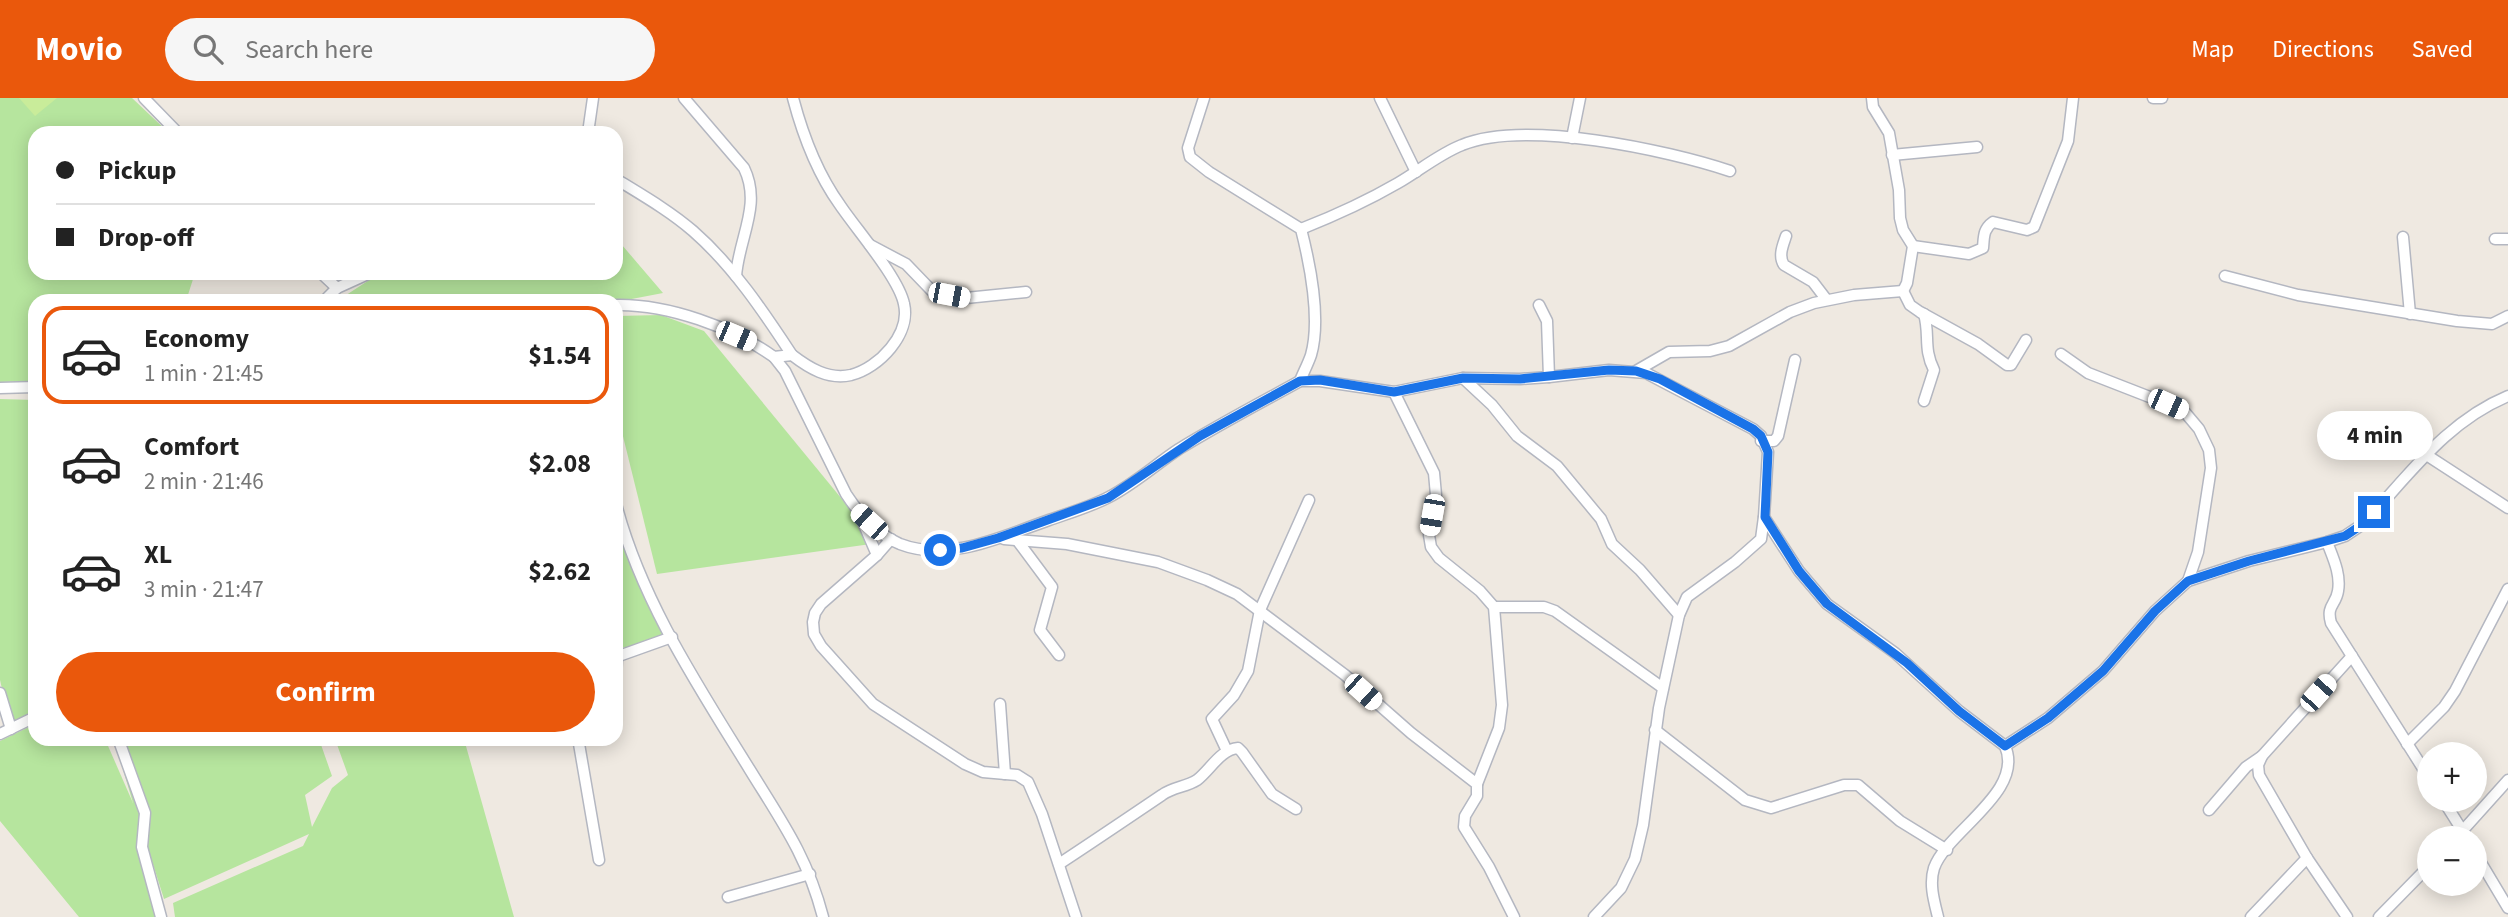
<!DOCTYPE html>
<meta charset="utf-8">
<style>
body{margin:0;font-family:"Source Sans 3",sans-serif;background:#f6f6f6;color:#222;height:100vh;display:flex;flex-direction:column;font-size:26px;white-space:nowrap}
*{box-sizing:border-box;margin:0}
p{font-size:23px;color:#767676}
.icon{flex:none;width:38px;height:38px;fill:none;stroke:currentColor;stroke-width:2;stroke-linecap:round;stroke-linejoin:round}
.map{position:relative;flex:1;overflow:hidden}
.sheet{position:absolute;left:28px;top:196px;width:595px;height:452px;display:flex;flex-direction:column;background:#fff;border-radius:21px;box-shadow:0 4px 18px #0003}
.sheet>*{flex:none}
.top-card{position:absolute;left:28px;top:28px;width:595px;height:154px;border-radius:21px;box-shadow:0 4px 18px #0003;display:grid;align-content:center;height:154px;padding:0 28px;background:#fff}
.tools{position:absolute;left:2417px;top:644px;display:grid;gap:14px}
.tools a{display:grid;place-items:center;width:70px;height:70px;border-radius:50%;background:#fff;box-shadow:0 4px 18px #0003;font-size:35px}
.end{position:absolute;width:32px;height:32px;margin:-16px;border:9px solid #1a73e8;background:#fff;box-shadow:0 0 0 4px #fff}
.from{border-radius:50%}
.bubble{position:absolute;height:49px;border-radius:24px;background:#fff;box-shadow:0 4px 18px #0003;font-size:23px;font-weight:700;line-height:49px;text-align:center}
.car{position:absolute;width:21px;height:42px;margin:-21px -10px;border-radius:9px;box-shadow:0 0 5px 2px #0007;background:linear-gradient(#fff 24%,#345 0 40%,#fff 0 76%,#345 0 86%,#fff 0)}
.top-card b{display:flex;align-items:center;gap:24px;height:66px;font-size:26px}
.top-card b+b{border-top:2px solid #e0e0e0}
.top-card i{width:18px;height:18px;background:#222}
ul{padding:12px 0 0;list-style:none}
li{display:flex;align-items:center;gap:21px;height:98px;margin:0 14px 10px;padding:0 14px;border:4px solid transparent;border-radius:21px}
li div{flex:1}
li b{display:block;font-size:26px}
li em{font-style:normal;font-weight:700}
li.active{border-color:#ea580c}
li>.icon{width:63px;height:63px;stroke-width:1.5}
.button{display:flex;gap:14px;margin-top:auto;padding:14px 28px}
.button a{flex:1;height:80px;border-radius:42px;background:#ea580c;color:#fff;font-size:28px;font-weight:700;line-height:80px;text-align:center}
header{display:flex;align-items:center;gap:42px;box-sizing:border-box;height:98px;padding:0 35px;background:#ea580c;color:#fff}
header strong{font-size:33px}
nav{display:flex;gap:38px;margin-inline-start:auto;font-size:24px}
.search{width:490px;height:63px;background:#f6f6f6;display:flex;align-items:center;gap:18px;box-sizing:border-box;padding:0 24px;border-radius:38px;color:#767676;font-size:26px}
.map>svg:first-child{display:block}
</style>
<header>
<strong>Movio</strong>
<div class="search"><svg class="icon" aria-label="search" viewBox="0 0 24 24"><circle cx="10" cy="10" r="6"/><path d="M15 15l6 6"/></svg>Search here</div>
<nav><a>Map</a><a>Directions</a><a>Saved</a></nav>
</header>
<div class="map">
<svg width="2508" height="819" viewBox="0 0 2508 819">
<rect width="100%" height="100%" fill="#efe9e1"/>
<g fill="#b6e59e">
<path d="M0 0H132L169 35H35V175H195L186 203H35V283L0 284Z"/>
<path d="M616 140 663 195 616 204 337 203 380 175H616Z"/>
<path d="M661 217 704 233 878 445 657 476 616 310V218Z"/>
<path d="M0 301 35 302V619L11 631 0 582Z"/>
<path d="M616 406 664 542 616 551Z"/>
<path d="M35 626V640L105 641 133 705 114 641H319L332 678 305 697 312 729 332 690 348 677 335 641H464L514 819H175L173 805 303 748 309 736 164 801 139 722 157 819H79L0 723V643Z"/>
</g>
<path fill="#c9ec9a" d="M19 0H57L35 18Z"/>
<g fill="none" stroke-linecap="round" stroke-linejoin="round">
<g stroke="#b4b7c1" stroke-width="13">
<g id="minor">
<path d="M144 0 178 35"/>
<path d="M684 0 744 70C762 107 739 139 736 178"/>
<path d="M1204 0 1188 50 1190 59 1209 74 1301 131C1310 166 1321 222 1311 257 1308 266 1303 275 1300 283"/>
<path d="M1380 0 1416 74"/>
<path d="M1872 0 1873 9 1889 35 1899 92 1900 120 1903 132 1913 148 1907 185 1903 193"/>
<path d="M2153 0H2162"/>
<path d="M588 35 593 0"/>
<path d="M1572 40 1580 0"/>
<path d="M1892 57 1977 49"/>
<path d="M616 81C642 97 670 113 693 133 733 168 763 213 792 257"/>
<path d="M1301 131C1334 118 1367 103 1398 85 1419 73 1439 56 1462 47 1524 21 1667 52 1730 73"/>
<path d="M1786 138C1783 147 1778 158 1784 167L1813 184 1826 201"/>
<path d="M2403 139 2410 216"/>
<path d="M2495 141H2508"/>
<path d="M870 147 906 166 932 193 966 200 1026 194"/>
<path d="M1913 148 1969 156 1983 150C1984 139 1983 131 1993 124L2027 132 2034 129 2068 43 2073 0"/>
<path d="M321 175 337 190"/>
<path d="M2225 178 2298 197 2457 223 2492 226 2508 218"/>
<path d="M1903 193 1910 207 1920 214 1978 246 2007 267H2011L2026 242"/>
<path d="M324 203 337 190 370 175"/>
<path d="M616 207C668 206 732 229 774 259L792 257C809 270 828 282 851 277 879 270 911 236 904 206 899 180 856 131 840 107 817 75 803 38 793 0"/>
<path d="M1539 207 1547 223 1549 279 1609 272 1646 275 1753 331 1761 338 1768 354 1764 419 1799 473 1827 506 1895 555 1959 613 2005 648"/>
<path d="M2061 256 2088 275 2183 312 2199 331 2209 352 2211 370 2198 454 2188 483"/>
<path d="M774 259 785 273 846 396C859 416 876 436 900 446 949 465 1003 438 1049 422 1069 415 1090 409 1109 399 1134 386 1155 367 1179 351 1218 327 1260 305 1300 283H1320L1394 294 1463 280 1520 281 1549 279"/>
<path d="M1636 273 1669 254 1710 253 1729 248 1790 214 1814 205 1854 197 1903 193"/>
<path d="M1463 280 1492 307 1517 338 1557 368 1601 421 1612 446 1640 472 1679 517"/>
<path d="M0 290 35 289"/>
<path d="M1394 294 1434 375 1436 397 1429 437 1431 449 1439 460 1480 493 1494 509 1502 607 1499 630 1477 686"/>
<path d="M1924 303 1934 272C1923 251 1930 236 1924 216"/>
<path d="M1761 343H1774L1778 338 1795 262"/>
<path d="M2425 356 2508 410"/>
<path d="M616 406C641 502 698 588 750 672 782 724 807 758 823 819"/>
<path d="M861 420 877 457"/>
<path d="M891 441 877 457 821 506 815 515 813 524 814 536 821 548 873 606 965 666 983 674 1017 677 1028 684 1042 716 1076 819"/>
<path d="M1004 441 1067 446 1158 464 1207 482 1237 496 1345 577 1411 635 1477 686V698L1465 718 1464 729 1489 769 1514 819"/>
<path d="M1017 442 1052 489 1040 532 1059 557"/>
<path d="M2327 444C2333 460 2341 476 2338 493 2336 507 2326 507 2331 525L2429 680"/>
<path d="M1494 509H1544L1555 513 1663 590"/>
<path d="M616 559 672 539"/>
<path d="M616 581 617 559"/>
<path d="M0 595 11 631"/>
<path d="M1000 606 1005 676"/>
<path d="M1655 632 1745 702 1771 710 1844 687H1858L1900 723 1947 752"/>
<path d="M0 636 35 619"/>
<path d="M118 640 145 715 142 749 161 819"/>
<path d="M578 640 599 762"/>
<path d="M2407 646 2444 609 2455 593 2508 491"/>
<path d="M1227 653 1212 621 1234 597 1248 573 1260 512 1309 402"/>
<path d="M2443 702 2467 740"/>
<path d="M2209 712 2246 669 2262 658"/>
<path d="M2456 740 2508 682"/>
<path d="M2474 753 2508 810"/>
<path d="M1059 766C1094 743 1128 720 1162 697 1173 689 1186 689 1197 682 1210 672 1221 651 1238 650L1242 654 1272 696 1296 711"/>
<path d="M728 799 810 776"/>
<path d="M1594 819 1621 790 1635 761 1643 727 1659 610 1679 517 1687 499 1735 464 1761 441 1764 419"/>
<path d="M1938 819C1934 803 1929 786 1934 770 1947 733 2025 694 2005 648L2048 620 2103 573 2155 513 2188 483 2249 463 2327 444 2345 438 2363 426C2408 379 2445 324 2508 298"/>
<path d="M2251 819 2307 760"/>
<path d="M2347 819 2307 760 2259 677 2258 667 2262 658 2352 558"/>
<path d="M2379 819 2429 768"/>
</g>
</g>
<use href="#minor" stroke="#fff" stroke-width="10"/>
</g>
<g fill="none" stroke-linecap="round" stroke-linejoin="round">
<path stroke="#1a73e8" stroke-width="9" d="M940 452 962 450 998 440 1108 400 1200 338 1300 283 1320 282 1394 294 1463 280 1520 281 1609 272 1636 273 1660 281 1753 331 1761 338 1768 354 1765 419 1799 473 1827 506 1907 565 1959 613 2005 648 2048 620 2103 573 2155 513 2188 483 2249 463 2345 438 2363 426 2374 414"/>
</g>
</svg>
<div class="tools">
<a>+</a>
<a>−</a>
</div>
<i class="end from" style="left:940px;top:452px"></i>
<i class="end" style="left:2374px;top:414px"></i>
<div class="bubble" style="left:2317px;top:313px;width:116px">4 min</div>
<i class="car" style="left:949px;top:197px;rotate:101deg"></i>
<i class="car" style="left:736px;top:238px;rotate:113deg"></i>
<i class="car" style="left:2168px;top:306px;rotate:114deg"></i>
<i class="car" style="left:1432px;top:417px;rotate:190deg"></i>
<i class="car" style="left:869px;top:424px;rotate:312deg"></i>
<i class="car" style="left:1363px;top:594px;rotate:132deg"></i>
<i class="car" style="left:2318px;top:595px;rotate:42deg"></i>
<div class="top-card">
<b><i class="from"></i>Pickup</b>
<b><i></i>Drop-off</b>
</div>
<section class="sheet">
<ul>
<li class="active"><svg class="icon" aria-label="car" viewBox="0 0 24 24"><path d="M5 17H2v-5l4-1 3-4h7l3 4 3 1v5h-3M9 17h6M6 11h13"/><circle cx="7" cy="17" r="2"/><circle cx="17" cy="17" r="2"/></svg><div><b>Economy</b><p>1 min · 21:45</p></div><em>$1.54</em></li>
<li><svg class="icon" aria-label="car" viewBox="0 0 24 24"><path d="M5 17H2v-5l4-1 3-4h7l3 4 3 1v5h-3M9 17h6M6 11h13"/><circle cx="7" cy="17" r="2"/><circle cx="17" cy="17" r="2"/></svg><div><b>Comfort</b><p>2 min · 21:46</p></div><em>$2.08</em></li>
<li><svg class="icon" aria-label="car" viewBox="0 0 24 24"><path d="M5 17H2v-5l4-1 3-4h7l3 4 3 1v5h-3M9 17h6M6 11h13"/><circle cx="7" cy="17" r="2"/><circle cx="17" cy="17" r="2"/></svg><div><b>XL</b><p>3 min · 21:47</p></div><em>$2.62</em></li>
</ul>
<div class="button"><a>Confirm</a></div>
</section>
</div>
